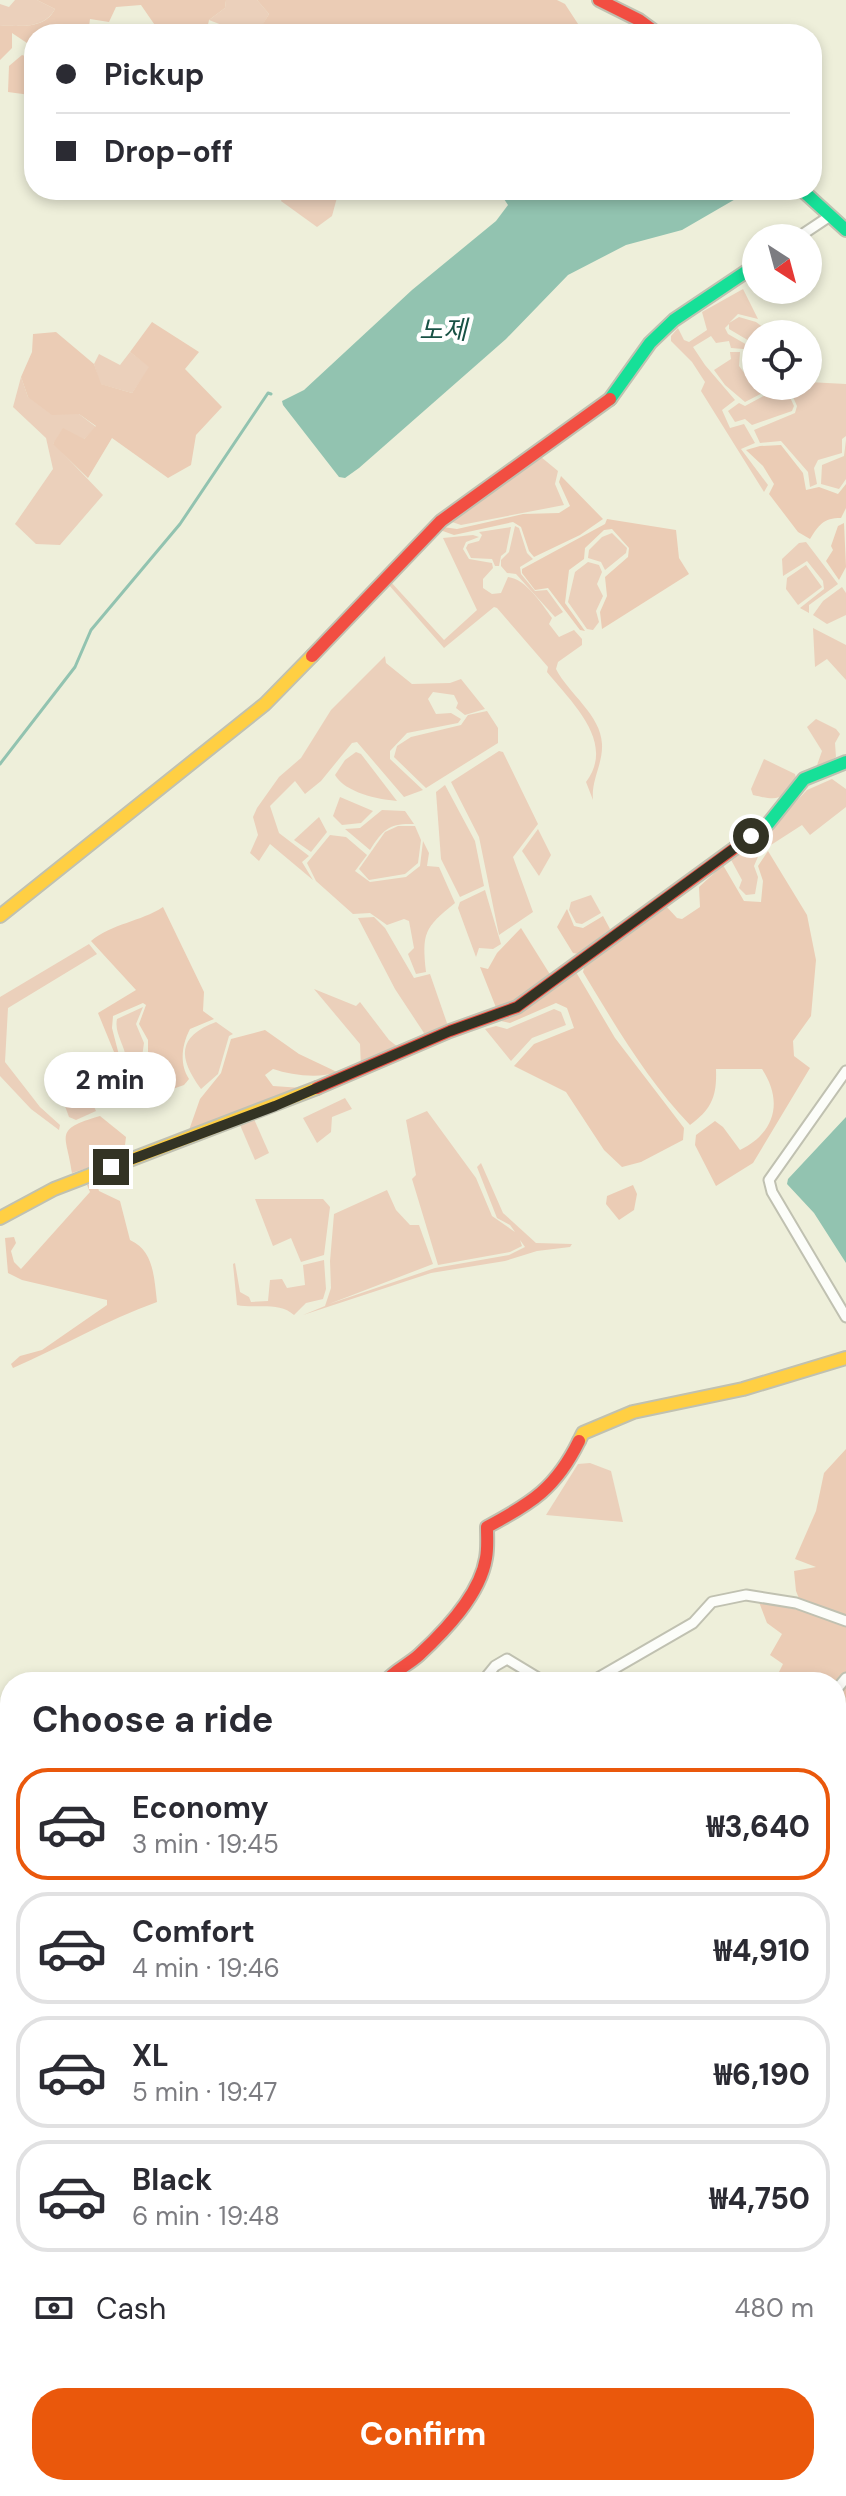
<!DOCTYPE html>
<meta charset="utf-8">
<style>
body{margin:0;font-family:"DM Sans","Noto Sans KR",sans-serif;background:#f7f7f7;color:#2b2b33;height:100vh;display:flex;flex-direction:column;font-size:30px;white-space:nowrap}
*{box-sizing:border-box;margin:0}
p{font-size:26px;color:#7c7c81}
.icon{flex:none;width:44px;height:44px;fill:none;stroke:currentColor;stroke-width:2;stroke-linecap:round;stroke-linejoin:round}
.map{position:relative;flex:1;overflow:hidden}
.sheet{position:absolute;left:0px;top:1672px;width:846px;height:824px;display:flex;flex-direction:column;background:#fff;border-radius:32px 32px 0 0;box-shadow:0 4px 12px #0003}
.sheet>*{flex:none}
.guide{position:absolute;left:24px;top:24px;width:798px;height:176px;border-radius:32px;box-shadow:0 4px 12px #0003;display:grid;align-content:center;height:176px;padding:0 32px;background:#fff}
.needle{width:52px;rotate:144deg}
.fabs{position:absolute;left:742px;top:224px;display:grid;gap:16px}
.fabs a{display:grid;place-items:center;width:80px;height:80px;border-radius:50%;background:#fff;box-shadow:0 4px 12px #0003;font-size:40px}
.end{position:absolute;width:36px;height:36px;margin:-18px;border:10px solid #333324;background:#fff;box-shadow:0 0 0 4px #fff}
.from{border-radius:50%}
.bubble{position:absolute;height:56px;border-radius:28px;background:#fff;box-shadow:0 4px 12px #0003;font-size:26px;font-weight:800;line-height:56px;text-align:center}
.guide b{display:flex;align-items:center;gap:28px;height:76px;font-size:30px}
.guide b+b{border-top:2px solid #e1e1e2}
.guide i{width:20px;height:20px;background:#2b2b33}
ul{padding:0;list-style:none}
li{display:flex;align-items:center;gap:24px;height:112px;margin:0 16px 12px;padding:0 16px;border:4px solid #e1e1e2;border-radius:32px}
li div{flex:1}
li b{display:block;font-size:30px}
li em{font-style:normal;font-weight:800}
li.active{border-color:#ea580c}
li>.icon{width:72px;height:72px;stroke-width:1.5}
h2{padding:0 32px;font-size:36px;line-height:96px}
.pay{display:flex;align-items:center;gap:20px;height:88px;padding:0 32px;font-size:30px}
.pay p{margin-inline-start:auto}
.cta{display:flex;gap:16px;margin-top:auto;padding:16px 32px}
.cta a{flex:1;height:92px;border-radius:32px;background:#ea580c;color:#fff;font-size:32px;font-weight:800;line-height:92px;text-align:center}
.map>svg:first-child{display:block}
</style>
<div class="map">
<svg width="846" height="2496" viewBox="0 0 846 2496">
<rect width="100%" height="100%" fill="#eeefda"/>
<g fill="#ebd0bb">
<path d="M15 0H37L55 9C43 30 21 25 0 26V4L9 7Z"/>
<path d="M226 0H257L269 14 259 31 240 32 209 20 225 8Z"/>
<path d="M285 190H339L332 216 317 227 281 201Z"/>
<path d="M743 289 758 319 738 314 729 323 739 317 756 322 768 331 766 334H756V345L729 329V324L725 328 728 334 756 350 731 348 729 341 716 343 711 336 693 347 705 365 735 400 722 410 730 428 744 424 755 443 741 449 768 485 764 492 701 391 705 382 692 362 671 341V336L678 328 684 340 689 342 707 330 702 312Z"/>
<path d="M130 352 150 367 132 393 100 384 94 364 99 354 120 365Z"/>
<path d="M730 352H740L739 366 745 374 756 376V386H776L745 402 725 385 714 370 731 359Z"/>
<path d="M21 377 28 397 79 414 96 427 84 439 53 443 103 495 60 545 36 544 15 524 53 469 46 438 13 407Z"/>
<path d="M808 382 846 384V436L842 439V453L818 460 814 468 817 484 810 487 808 472 781 441 760 443 754 430 795 413 797 406 789 388 782 386H808Z"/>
<path d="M775 390 787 391 794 406 792 411 752 425 745 419 735 422 728 411 739 403 745 406Z"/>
<path d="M846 440V479L839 489 821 484 822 465 844 456Z"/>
<path d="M541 457 558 471 555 484 564 505 461 525 449 521Z"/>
<path d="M515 526 519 528 527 553 533 559 520 567 521 574 535 591 547 590 563 612 555 617 516 574 507 573 501 566V560L509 552Z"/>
<path d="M511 527 506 552 501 556 499 566H495L492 559 471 558 466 548 468 544 479 541 482 535 479 532Z"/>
<path d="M612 533 627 548 626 553 605 570 601 562 588 558 589 550 602 537Z"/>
<path d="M473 535 479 537 466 542 463 549 469 559 492 563 493 568 483 579V588L492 594 501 593 508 577C526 579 542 604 552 618L549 624 559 637 574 630 582 639V645L558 662 556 669C568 693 601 715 602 744 603 764 591 780 593 800L586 782C616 742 572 703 547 672L548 667 497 608 494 607 444 648 388 584 390 581 444 640 477 610 443 538Z"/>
<path d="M806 542 838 584 809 605V613L800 608 824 589 823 581 807 561 783 576 782 559 799 543Z"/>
<path d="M588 562 599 565 602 572 597 584 603 596 596 611 599 622 593 630 587 629 568 602 575 572Z"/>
<path d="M806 565 822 587 798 605 786 589 787 578Z"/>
<path d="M842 587 846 593V615L827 624 813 615 823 601Z"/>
<path d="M813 628 846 645V680L827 659 815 667Z"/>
<path d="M385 656 386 663 412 684 450 683 461 679 485 709 465 715 456 708 458 703 454 695 433 692 428 699 436 714 451 713 461 719 458 723 407 733 390 751V759L423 790 404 797 357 742 352 743 321 781 305 794 295 781 270 806 279 833 309 856 302 862 313 880 270 844 259 861 250 853 258 835 253 817 257 808 279 777 301 758 331 710Z"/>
<path d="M487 711 498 728V743L426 788 394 757 397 746 411 737 461 725 468 715Z"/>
<path d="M816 719 836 729 840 734 835 743 836 757 816 768 822 751 807 727Z"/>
<path d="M499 751 503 752 538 824 513 857 533 912 499 935 479 837 451 782Z"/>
<path d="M356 752 361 754 397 801C377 799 346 793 335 775L345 760Z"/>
<path d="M764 759 795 774 796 778C781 801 779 801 753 795L751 789Z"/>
<path d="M832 779 846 789V807L810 835 802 825 760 852 754 866 758 877 755 894 746 895 739 888 742 880 730 858 770 829 807 790Z"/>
<path d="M445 785 475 841 484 886 460 897 441 859 436 792Z"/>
<path d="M340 797 373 811 361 823 342 825 333 816Z"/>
<path d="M382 810 405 811 414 824C390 823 383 829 370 850L345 829 360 828Z"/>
<path d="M319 817 327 832 311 852 294 840Z"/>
<path d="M398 826H415L421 840 418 863 405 874 369 880 359 869 385 832Z"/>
<path d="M538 829 551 855 539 876 522 851Z"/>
<path d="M330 835 346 837 367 855 355 871 370 882 406 877 420 866 423 841 429 853 427 866 439 867 455 903C424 928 422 933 426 972L416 974 408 954 414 948 409 921 404 919 387 925 370 913 353 914 316 881 307 863Z"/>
<path d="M485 890 501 944 493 949 479 948 476 957 458 908 460 902Z"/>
<path d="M591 895 601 913 582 924 576 923 569 910 571 902Z"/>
<path d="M374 917 385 928 414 978 430 974 448 1026 418 1039 424 1033 395 989 358 918Z"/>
<path d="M89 944 97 954 8 1008 5 1062 40 1107 60 1125 59 1130 31 1109 0 1076V997Z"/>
<path d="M314 989 356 1006 360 1002 389 1040 398 1047 361 1066 360 1044Z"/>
<path d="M143 1007 136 1024 144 1043 142 1057 129 1069 123 1062 126 1059C125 1045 114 1033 117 1019Z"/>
<path d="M554 1009 561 1012 566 1025 532 1038 511 1061 485 1029 496 1026 507 1029Z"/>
<path d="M216 1022 233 1034 229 1036 218 1074 201 1089C178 1057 177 1037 216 1022Z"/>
<path d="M83 1083 96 1111 76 1120 69 1117 61 1095Z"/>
<path d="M345 1098 352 1109 332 1117 331 1132 317 1143 303 1118Z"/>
<path d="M427 1111 476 1178 492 1216 515 1232 510 1225 497 1218 477 1167 481 1163 503 1213 536 1243 572 1244 570 1247 537 1251 505 1261 431 1273 303 1315 325 1306 331 1288 330 1261 334 1214 387 1190 396 1210 410 1225H419L433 1264 329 1304 435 1268 509 1255 525 1247 520 1240 522 1246 510 1252 438 1265 412 1179 416 1175 406 1120Z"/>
<path d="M254 1119 269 1153 255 1160 240 1125Z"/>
<path d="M255 1199H323L330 1207 324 1255 301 1262 291 1238 273 1246Z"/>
<path d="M324 1260 326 1289 323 1299 306 1303 294 1315C279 1301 255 1309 237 1305L233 1264 235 1263 240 1292 249 1297 251 1302 268 1301 270 1280 282 1279 287 1288 305 1285 303 1265Z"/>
<path d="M590 1463 611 1471 623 1522 546 1515 578 1464Z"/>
<path d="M846 2402V2496H713L712 2486H836V2405Z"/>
<path d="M515 2486H653L644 2496H511Z"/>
</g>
<g fill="#ebccb5">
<path d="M37 0H226L225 8 209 20 206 34H161L141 5 116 7 109 22 90 19 88 34H34V41L27 43 12 33V48L0 60V26C21 25 44 30 55 9Z"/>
<path d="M257 0H557L565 4 580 27 577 34H239L259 30 269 14Z"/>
<path d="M22 55 34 59V89L30 95 8 92 9 66Z"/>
<path d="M152 322 199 352 185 369 222 407 196 435 191 465 168 478 112 438 88 478 53 444 63 428 84 439 96 426 79 414 52 415 28 397 21 377 32 352 33 334 56 332 94 364 101 384 132 393 149 367 130 352Z"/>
<path d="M781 445 803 473 806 490 819 487 838 494 846 484V508L841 518C823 518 819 525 810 539L798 532 769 494 774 484 763 466 746 450 760 446Z"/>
<path d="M561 476 603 519 580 535 534 557 529 551 521 527 513 522 454 535 440 530 443 527 457 529 523 514 559 513 570 506 559 482Z"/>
<path d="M607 519 676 530 679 558 689 574 602 629 600 612 607 596 605 577 628 557 629 548 612 529 604 530 585 548 584 559 569 570 565 603 585 631 580 630 548 588 535 590 522 573V569L605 524Z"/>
<path d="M844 523 846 567 839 580 826 561 833 550 831 546 838 526Z"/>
<path d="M768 851 807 915 816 960 811 1016 793 1041 794 1056 810 1068 753 1163 716 1186 695 1145 696 1135 715 1121 723 1127 740 1150C776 1132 783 1101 762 1069H716C717 1096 712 1109 690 1125 647 1080 615 1025 583 972L585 964 665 905 677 918 682 919 700 907 699 887 723 865 744 901 761 902 763 881 758 866Z"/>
<path d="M163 907 204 992 203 1011 214 1019 190 1029C182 1044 179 1064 189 1079L184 1085 119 1108 115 1096 127 1077 148 1055V1040L139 1024 146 1005 143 1003 113 1016 112 1028 120 1059 114 1052 98 1013 136 990 91 941C113 923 140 922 163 907Z"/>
<path d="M567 909 574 926 583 928 603 916 610 929 578 954 573 953 557 927Z"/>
<path d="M521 928 551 976 514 1004 497 1010 480 967 488 969 497 953Z"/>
<path d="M576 972 615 1038 684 1128 683 1140 641 1162 622 1167 604 1150 566 1092 514 1066 534 1044 574 1028 567 1008 556 1003 510 1023 501 1021 530 1006Z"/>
<path d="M265 1030 299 1054 337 1072C319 1079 291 1075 273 1069L265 1075 273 1086 302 1088 320 1084 188 1133 200 1099 221 1073 231 1039Z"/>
<path d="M100 1116 126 1137 125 1145 131 1154 72 1173C67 1134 52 1130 100 1116Z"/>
<path d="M96 1182 99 1191 120 1201 130 1240C154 1251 154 1277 157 1302 106 1320 62 1347 13 1368L11 1364 20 1356 42 1350 107 1305V1300L22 1280 8 1273 5 1238 14 1237 16 1243 11 1251 14 1262 21 1269 90 1192 87 1185Z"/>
<path d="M633 1185 637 1194 634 1210 619 1220 606 1204 607 1196Z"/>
<path d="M846 1449V1680L774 1682 783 1664 770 1655 782 1634 767 1623 759 1602 804 1611 796 1591 794 1571 816 1567 795 1559 816 1511 824 1473Z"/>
<path d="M846 1683V1814L842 1821H836V1697Z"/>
<path d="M360 2486H433L425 2496H359Z"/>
</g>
<g fill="#92c3b0">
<path d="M498 190H751L682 230 626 245 568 275 506 339 359 468 345 478 339 477 283 405 282 401 304 390 412 290 496 221 508 205Z"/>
<path d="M846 1117V1263L814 1213 787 1184 788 1179Z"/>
<path d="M841 1967 846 1968V2079L836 2077V1969Z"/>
</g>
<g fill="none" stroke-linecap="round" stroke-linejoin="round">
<path stroke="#92c3b0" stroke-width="3" d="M0 764 75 667 91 630 180 524 268 393 271 394"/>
<g stroke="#c0c1b1" stroke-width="13">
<g id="street">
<path d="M797 238 830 216"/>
<path d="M846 1071 769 1180 772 1192 846 1317"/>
<path d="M360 1681 365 1682"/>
<path d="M482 1682 495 1666 507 1659 545 1682"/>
<path d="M591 1682 693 1623 712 1602 746 1595 796 1603 846 1621"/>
<path d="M836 1690 846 1678"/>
<path d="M0 2105 10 2099"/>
<path d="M836 2403 846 2400"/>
<path d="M434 2496 440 2486"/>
<path d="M648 2496 659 2486"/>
</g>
</g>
<g stroke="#c0c1b1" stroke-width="16">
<g id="fast">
<path d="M802 190 846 230"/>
<path d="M610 399 650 343 674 320 756 265"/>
<path d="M735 848 768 824 804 779 846 762"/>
</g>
</g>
<g stroke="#c0c1b1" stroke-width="16">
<g id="slow">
<path d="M0 916 265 704 312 656"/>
<path d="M0 1218 54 1189 317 1088"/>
<path d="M579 1441 583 1433 633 1412 743 1389 846 1358"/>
</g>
</g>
<g stroke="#c0c1b1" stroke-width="16">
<g id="jam">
<path d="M599 0 639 20 658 34"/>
<path d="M312 656 441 521 610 399"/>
<path d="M317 1088 450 1031 517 1007 735 848"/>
<path d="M385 1682C395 1670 408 1665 419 1655 445 1631 480 1595 486 1558 488 1548 487 1537 487 1527 532 1503 556 1488 579 1441"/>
</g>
</g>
<use href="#street" stroke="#fcfdf9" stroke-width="9"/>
<use href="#fast" stroke="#16e098" stroke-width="12"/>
<use href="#slow" stroke="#ffcf43" stroke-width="12"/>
<use href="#jam" stroke="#f24e42" stroke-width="12"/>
</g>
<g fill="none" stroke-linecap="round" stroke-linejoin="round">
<path stroke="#333324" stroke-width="10" d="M111 1167 275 1106 450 1031 517 1007 751 836"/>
</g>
<g text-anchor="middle" stroke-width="8" stroke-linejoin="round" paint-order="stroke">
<g font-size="26" font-style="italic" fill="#185245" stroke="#fff">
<text x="443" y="339">노제</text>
</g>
</g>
</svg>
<div class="fabs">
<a><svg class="needle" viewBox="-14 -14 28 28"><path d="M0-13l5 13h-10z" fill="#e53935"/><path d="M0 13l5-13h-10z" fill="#7c7c81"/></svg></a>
<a><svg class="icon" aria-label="locate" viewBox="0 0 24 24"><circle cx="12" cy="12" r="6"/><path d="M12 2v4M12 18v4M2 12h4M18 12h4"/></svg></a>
</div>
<i class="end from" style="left:751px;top:836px"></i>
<i class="end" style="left:111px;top:1167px"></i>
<div class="bubble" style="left:44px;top:1052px;width:132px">2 min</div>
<div class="guide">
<b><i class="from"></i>Pickup</b>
<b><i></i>Drop-off</b>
</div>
<section class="sheet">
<h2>Choose a ride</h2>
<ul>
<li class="active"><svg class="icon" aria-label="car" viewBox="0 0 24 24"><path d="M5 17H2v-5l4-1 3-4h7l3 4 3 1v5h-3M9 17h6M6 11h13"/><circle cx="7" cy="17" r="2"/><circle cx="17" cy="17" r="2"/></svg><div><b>Economy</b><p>3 min · 19:45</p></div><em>₩3,640</em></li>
<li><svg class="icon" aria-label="car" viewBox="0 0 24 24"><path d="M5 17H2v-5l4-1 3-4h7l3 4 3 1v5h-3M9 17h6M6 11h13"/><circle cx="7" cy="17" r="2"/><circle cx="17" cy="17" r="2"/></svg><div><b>Comfort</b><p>4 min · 19:46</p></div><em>₩4,910</em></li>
<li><svg class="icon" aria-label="car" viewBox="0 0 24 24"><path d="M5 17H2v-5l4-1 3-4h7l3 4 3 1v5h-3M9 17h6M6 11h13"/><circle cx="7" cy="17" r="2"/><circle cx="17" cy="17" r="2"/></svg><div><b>XL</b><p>5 min · 19:47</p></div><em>₩6,190</em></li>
<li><svg class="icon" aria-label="car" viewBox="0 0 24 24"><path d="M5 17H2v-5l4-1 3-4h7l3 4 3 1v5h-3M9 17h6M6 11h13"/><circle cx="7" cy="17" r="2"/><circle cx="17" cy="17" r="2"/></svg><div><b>Black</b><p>6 min · 19:48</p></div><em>₩4,750</em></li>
</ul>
<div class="pay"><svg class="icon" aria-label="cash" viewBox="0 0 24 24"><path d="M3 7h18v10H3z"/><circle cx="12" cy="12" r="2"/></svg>Cash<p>480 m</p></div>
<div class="cta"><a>Confirm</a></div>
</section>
</div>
